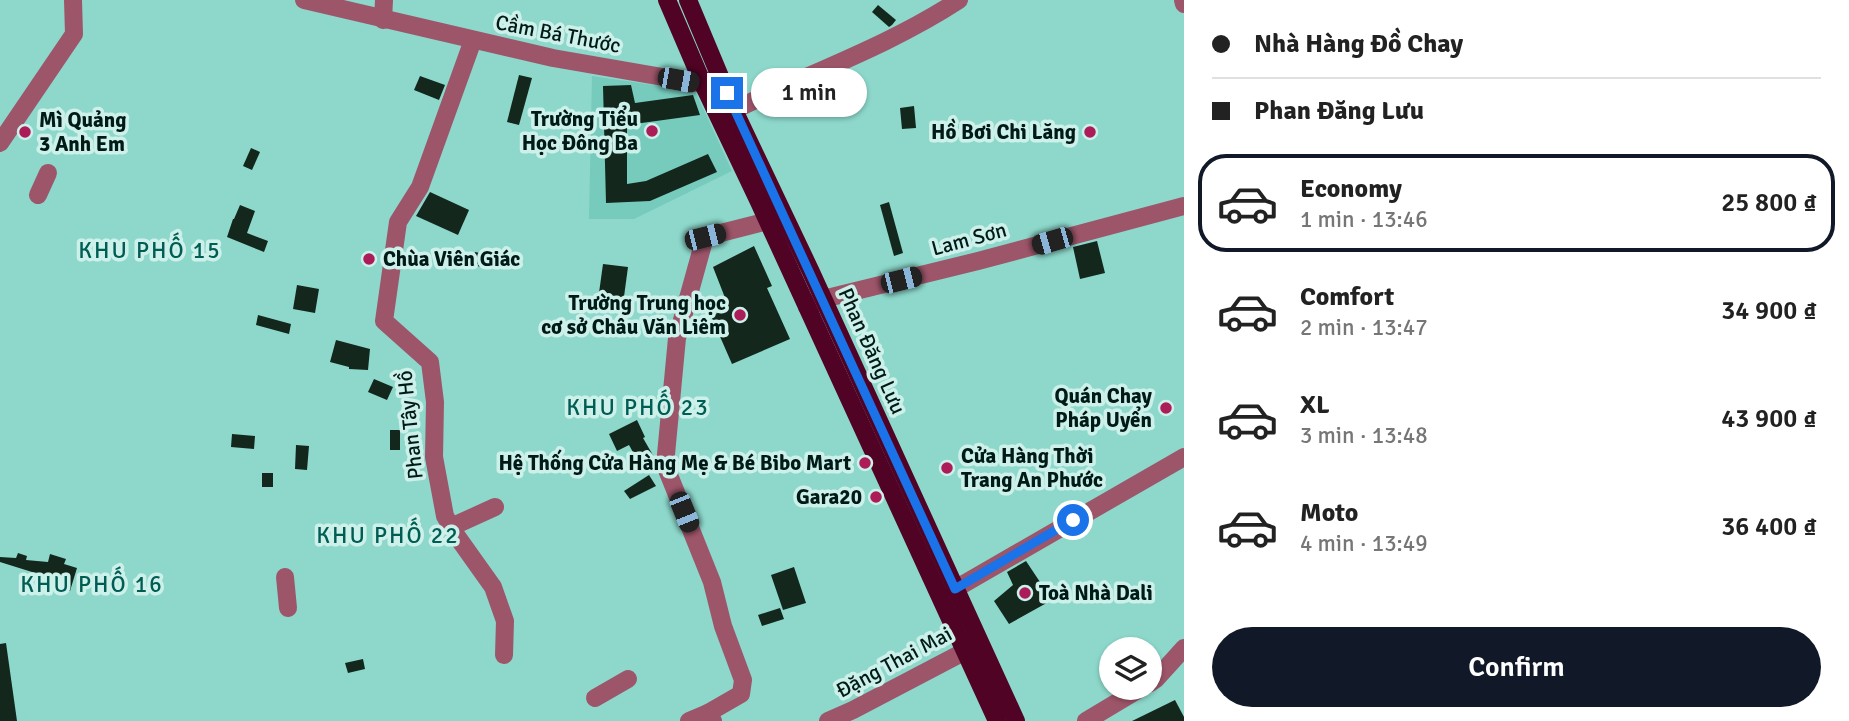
<!DOCTYPE html>
<meta charset="utf-8">
<style>
body{margin:0;font-family:Signika,sans-serif;background:#f6f6f6;color:#222;height:100vh;display:flex;flex-direction:column;font-size:26px;white-space:nowrap}
*{box-sizing:border-box;margin:0}
p{font-size:23px;color:#767676}
.icon{flex:none;width:38px;height:38px;fill:none;stroke:currentColor;stroke-width:2;stroke-linecap:round;stroke-linejoin:round}
.map{position:relative;flex:1;overflow:hidden}
.side{display:flex;flex-direction:column;background:#fff;width:665px}
.side>*{flex:none}
.hud{display:grid;align-content:center;height:154px;padding:0 28px;background:#fff}
.buttons{position:absolute;left:1099px;top:637px;display:grid;gap:14px}
.buttons a{display:grid;place-items:center;width:63px;height:63px;border-radius:50%;background:#fff;box-shadow:0 2px 5px #0004;font-size:35px}
.end{position:absolute;width:32px;height:32px;margin:-16px;border:9px solid #1a73e8;background:#fff;box-shadow:0 0 0 4px #fff}
.from{border-radius:50%}
.bubble{position:absolute;height:49px;border-radius:24px;background:#fff;box-shadow:0 2px 5px #0004;font-size:23px;font-weight:600;line-height:49px;text-align:center}
.car{position:absolute;width:21px;height:42px;margin:-21px -10px;border-radius:9px;box-shadow:0 0 5px 2px #0007;background:linear-gradient(#222 24%,#8ab4d8 0 40%,#222 0 76%,#8ab4d8 0 86%,#222 0)}
.hud b{display:flex;align-items:center;gap:24px;height:66px;font-size:26px}
.hud b+b{border-top:2px solid #e0e0e0}
.hud i{width:18px;height:18px;background:#222}
ul{padding:0;list-style:none}
li{display:flex;align-items:center;gap:21px;height:98px;margin:0 14px 10px;padding:0 14px;border:4px solid transparent;border-radius:28px}
li div{flex:1}
li b{display:block;font-size:26px}
li em{font-style:normal;font-weight:600}
li.active{border-color:#111827}
li>.icon{width:63px;height:63px;stroke-width:1.5}
.action{display:flex;gap:14px;margin-top:auto;padding:14px 28px}
.action a{flex:1;height:80px;border-radius:42px;background:#111827;color:#fff;font-size:28px;font-weight:600;line-height:80px;text-align:center}
main{display:flex;flex:1;min-height:0}
.map>svg:first-child{display:block}
</style>
<main>
<div class="map">
<svg width="1184" height="721" viewBox="0 0 1184 721">
<rect width="100%" height="100%" fill="#8dd8cb"/>
<path fill="#76cbbd" d="M592 76 695 91 732 171 634 219H589Z"/>
<g fill="#13271d">
<path d="M878 5 896 20 892 25 889 27 872 12Z"/>
<path d="M519 75 532 78 519 125 507 122Z"/>
<path d="M420 76 445 85 439 100 414 90Z"/>
<path d="M631 85 635 103 693 95 700 115 627 125V184L646 181 708 154 717 172 650 201 606 203 603 86Z"/>
<path d="M914 106 916 128 902 129 900 108Z"/>
<path d="M251 148 260 152 252 170 243 166Z"/>
<path d="M430 192 469 210 458 235 416 216Z"/>
<path d="M889 202 903 253 894 256 880 205Z"/>
<path d="M240 205 255 211 247 233 268 241 264 252 227 237 233 219H234Z"/>
<path d="M1097 241 1105 273 1080 279 1073 247Z"/>
<path d="M754 246 772 286 767 288 790 339 732 364 711 316 729 308 713 267Z"/>
<path d="M453 251 474 255 475 252 490 255 487 268 451 261Z"/>
<path d="M603 264 628 267 623 304 598 300Z"/>
<path d="M297 285 319 289 315 313 293 309Z"/>
<path d="M258 315 291 324 289 334 256 325Z"/>
<path d="M336 340 370 349 368 370 349 369V367L330 362Z"/>
<path d="M374 379 393 387 387 400 368 392Z"/>
<path d="M637 420 645 437 643 438 654 457V464L643 470 629 445 617 451 609 434Z"/>
<rect x="390" y="430" width="10" height="20"/>
<path d="M232 434 255 436 254 449 231 447Z"/>
<path d="M296 445 309 446 307 470 295 469Z"/>
<rect x="262" y="473" width="11" height="14"/>
<path d="M649 475 656 486 630 499 624 491Z"/>
<path d="M18 553 27 556 26 560 48 562 50 554 66 559 64 564 77 568 70 591 60 588 61 585 43 579 44 574 32 572 0 562V557L16 558Z"/>
<path d="M1026 561 1052 600 1009 624 994 601 1013 585 1007 572Z"/>
<path d="M794 567 806 603 783 610 771 575Z"/>
<path d="M780 608 784 619 762 626 758 615Z"/>
<path d="M6 643 17 721H0V644Z"/>
<path d="M363 659 365 669 348 673 345 663Z"/>
<path d="M1175 700 1184 717V721H1132Z"/>
</g>
<g fill="none" stroke-linecap="round" stroke-linejoin="round">
<g stroke="#9d556a" stroke-width="18">
<path d="M304 0 553 58 703 84 714 79"/>
<path d="M1183 0 1184 4"/>
<path d="M383 20 384 0"/>
<path d="M473 40 420 187 398 222 384 321 430 362 435 402 434 457 445 516 456 535 493 587 505 621 504 655"/>
<path d="M722 116C801 76 884 49 959 0"/>
<path d="M0 143 74 34 73 0"/>
<path d="M38 195 48 173"/>
<path d="M807 307 823 299 978 261 1184 206"/>
<path d="M451 527 495 507"/>
<path d="M285 577 288 608"/>
<path d="M955 589 1184 457"/>
<path d="M1150 683 1156 679 1184 648"/>
<path d="M595 698 628 679"/>
<path d="M689 721 708 713"/>
<path d="M713 721 708 713 741 694 743 680 723 626 712 582 665 465 677 338 705 237 768 221"/>
<path d="M828 721 853 710 977 645"/>
<path d="M1086 721 1141 688"/>
</g>
<g stroke="#510325" stroke-width="18">
<path d="M667 0 703 84 759 202 997 721"/>
<path d="M688 0 734 110 811 272 1016 721"/>
</g>
</g>
<g fill="none" stroke-linecap="round" stroke-linejoin="round">
<path stroke="#1a73e8" stroke-width="9" d="M727 93 955 589 1073 520"/>
</g>
<g fill="#ab1c58" stroke="#cdf1ea" stroke-width="2.5">
<circle cx="652" cy="131" r="7"/>
<circle cx="25" cy="132" r="7"/>
<circle cx="1090" cy="132" r="7"/>
<circle cx="369" cy="259" r="7"/>
<circle cx="740" cy="315" r="7"/>
<circle cx="1166" cy="408" r="7"/>
<circle cx="865" cy="463" r="7"/>
<circle cx="947" cy="468" r="7"/>
<circle cx="876" cy="497" r="7"/>
<circle cx="1025" cy="593" r="7"/>
</g>
<g text-anchor="middle" stroke-width="7" stroke-linejoin="round" paint-order="stroke">
<g font-size="21" fill="#001b17" stroke="#cdf1ea">
<text transform="translate(558 34) rotate(11)" y="7">Cầm Bá Thước</text>
<text transform="translate(969 239) rotate(-15)" y="7">Lam Sơn</text>
<text transform="translate(872 351) rotate(66)" y="7">Phan Đăng Lưu</text>
<text transform="translate(410 425) rotate(-96)" y="7">Phan Tây Hồ</text>
<text transform="translate(894 662) rotate(-28)" y="7">Đặng Thai Mai</text>
</g>
<g font-size="21" font-weight="bold" fill="#001b17" stroke="#cdf1ea" text-anchor="end">
<text x="638" y="126">Trường Tiểu<tspan x="638" dy="24">Học Đông Ba</tspan></text>
<text x="39" y="127" text-anchor="start">Mì Quảng<tspan x="39" dy="24">3 Anh Em</tspan></text>
<text x="1076" y="139">Hồ Bơi Chi Lăng</text>
<text x="383" y="266" text-anchor="start">Chùa Viên Giác</text>
<text x="726" y="310">Trường Trung học<tspan x="726" dy="24">cơ sở Châu Văn Liêm</tspan></text>
<text x="1152" y="403">Quán Chay<tspan x="1152" dy="24">Pháp Uyển</tspan></text>
<text x="961" y="463" text-anchor="start">Cửa Hàng Thời<tspan x="961" dy="24">Trang An Phước</tspan></text>
<text x="851" y="470">Hệ Thống Cửa Hàng Mẹ &amp; Bé Bibo Mart</text>
<text x="862" y="504">Gara20</text>
<text x="1039" y="600" text-anchor="start">Toà Nhà Dali</text>
</g>
<g font-size="23" letter-spacing="2" fill="#005d53" stroke="#cdf1ea">
<text x="150" y="258">KHU PHỐ 15</text>
<text x="638" y="415">KHU PHỐ 23</text>
<text x="388" y="543">KHU PHỐ 22</text>
<text x="92" y="592">KHU PHỐ 16</text>
</g>
</g>
</svg>
<div class="buttons">
<a><svg class="icon" aria-label="layers" viewBox="0 0 24 24"><path d="M12 4l9 5-9 5-9-5zM3 14l9 5 9-5"/></svg></a>
</div>
<i class="end from" style="left:1073px;top:520px"></i>
<i class="end" style="left:727px;top:93px"></i>
<div class="bubble" style="left:751px;top:68px;width:116px">1 min</div>
<i class="car" style="left:678px;top:80px;rotate:100deg"></i>
<i class="car" style="left:705px;top:237px;rotate:76deg"></i>
<i class="car" style="left:1052px;top:241px;rotate:254deg"></i>
<i class="car" style="left:901px;top:280px;rotate:76deg"></i>
<i class="car" style="left:684px;top:512px;rotate:158deg"></i>
</div>
<section class="side">
<div class="hud">
<b><i class="from"></i>Nhà Hàng Đồ Chay</b>
<b><i></i>Phan Đăng Lưu</b>
</div>
<ul>
<li class="active"><svg class="icon" aria-label="car" viewBox="0 0 24 24"><path d="M5 17H2v-5l4-1 3-4h7l3 4 3 1v5h-3M9 17h6M6 11h13"/><circle cx="7" cy="17" r="2"/><circle cx="17" cy="17" r="2"/></svg><div><b>Economy</b><p>1 min · 13:46</p></div><em>25 800 ₫</em></li>
<li><svg class="icon" aria-label="car" viewBox="0 0 24 24"><path d="M5 17H2v-5l4-1 3-4h7l3 4 3 1v5h-3M9 17h6M6 11h13"/><circle cx="7" cy="17" r="2"/><circle cx="17" cy="17" r="2"/></svg><div><b>Comfort</b><p>2 min · 13:47</p></div><em>34 900 ₫</em></li>
<li><svg class="icon" aria-label="car" viewBox="0 0 24 24"><path d="M5 17H2v-5l4-1 3-4h7l3 4 3 1v5h-3M9 17h6M6 11h13"/><circle cx="7" cy="17" r="2"/><circle cx="17" cy="17" r="2"/></svg><div><b>XL</b><p>3 min · 13:48</p></div><em>43 900 ₫</em></li>
<li><svg class="icon" aria-label="car" viewBox="0 0 24 24"><path d="M5 17H2v-5l4-1 3-4h7l3 4 3 1v5h-3M9 17h6M6 11h13"/><circle cx="7" cy="17" r="2"/><circle cx="17" cy="17" r="2"/></svg><div><b>Moto</b><p>4 min · 13:49</p></div><em>36 400 ₫</em></li>
</ul>
<div class="action"><a>Confirm</a></div>
</section>
</main>
